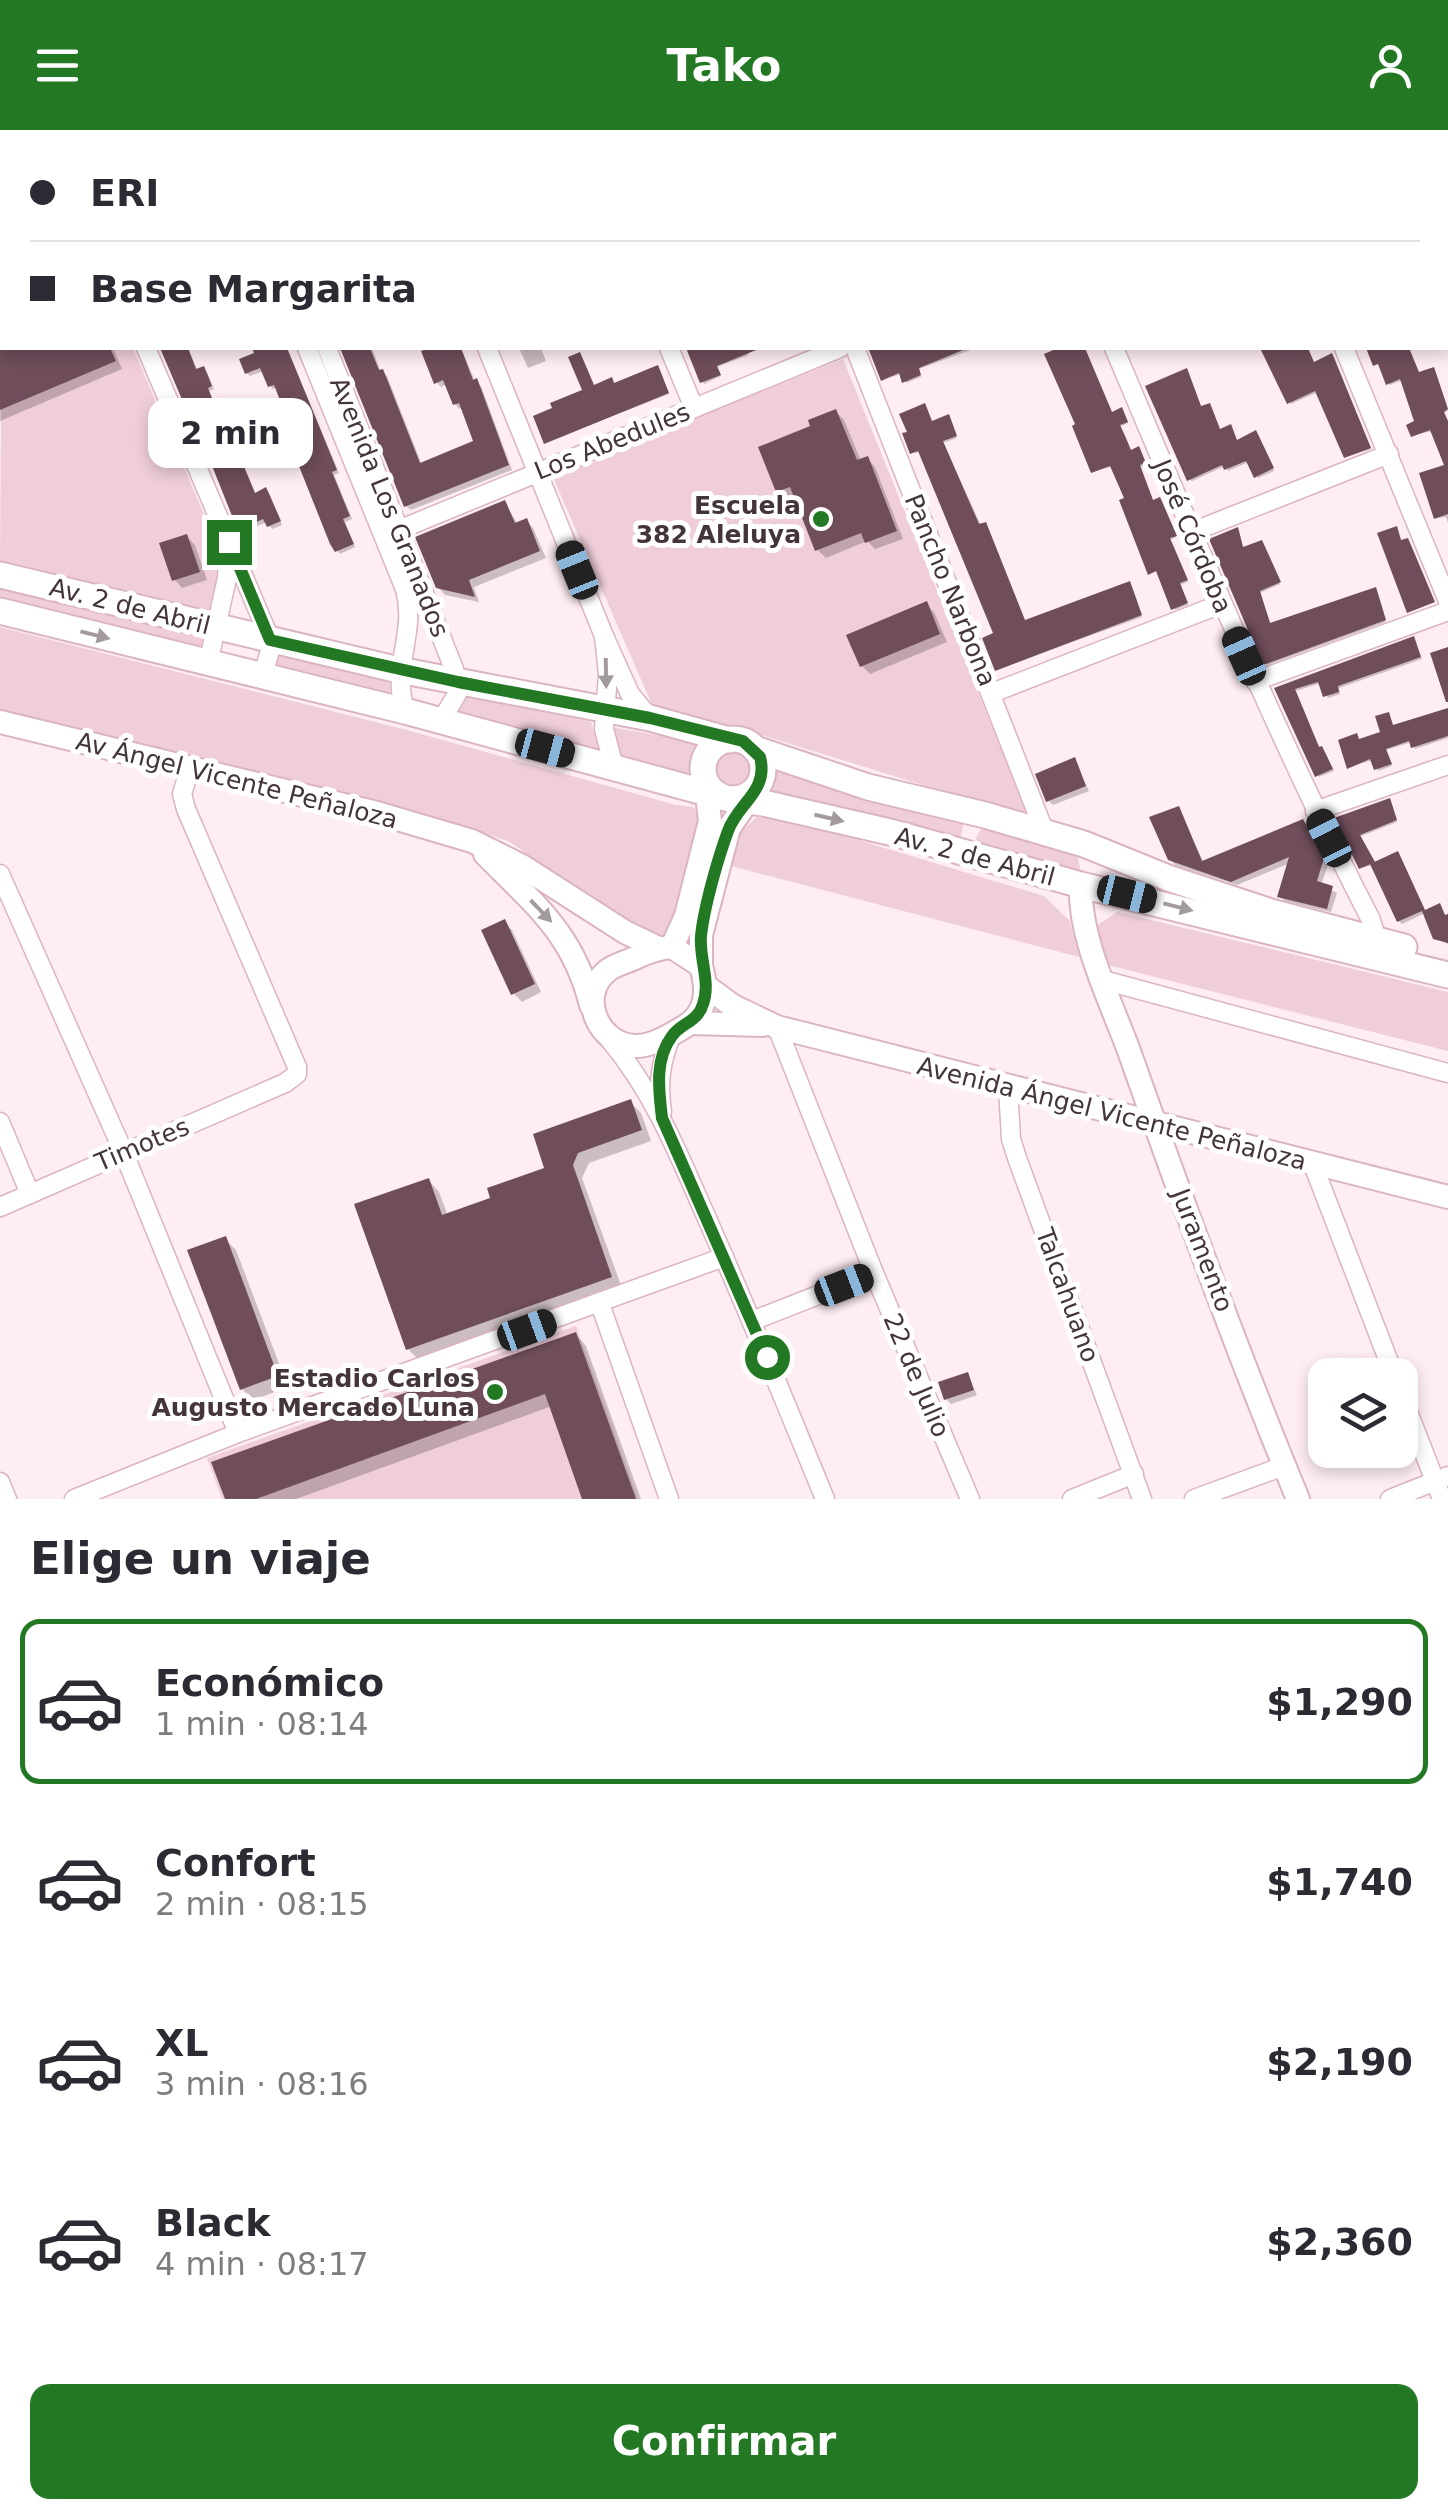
<!DOCTYPE html>
<html lang="es">
<meta charset="utf-8">
<style>
body{margin:0;font-family:"DejaVu Sans",sans-serif;background:#f7f7f7;color:#2b2b33;height:100vh;display:flex;flex-direction:column;font-size:38px;white-space:nowrap}
*{box-sizing:border-box;margin:0}
p{font-size:32px;color:#7c7c81}
.icon{flex:none;width:55px;height:55px;fill:none;stroke:currentColor;stroke-width:2;stroke-linecap:round;stroke-linejoin:round}
.map{position:relative;height:1369px;overflow:hidden}
.details{display:flex;flex-direction:column;background:#fff;flex:1}
.details>*{flex:none}
.top-card{position:absolute;left:0px;top:0px;width:1450px;height:220px;box-shadow:0 5px 15px #0003;display:grid;align-content:center;height:220px;padding:0 30px;background:#fff}
.fabs{position:absolute;left:1308px;top:1228px;display:grid;gap:20px}
.fabs a{display:grid;place-items:center;width:110px;height:110px;border-radius:20px;background:#fff;box-shadow:0 5px 15px #0003;font-size:50px}
.end{position:absolute;width:45px;height:45px;margin:-22px;border:12px solid #237823;background:#fff;box-shadow:0 0 0 5px #fff}
.from{border-radius:50%}
.bubble{position:absolute;height:70px;border-radius:20px;background:#fff;box-shadow:0 5px 15px #0003;font-size:32px;font-weight:800;line-height:70px;text-align:center}
.car{position:absolute;width:30px;height:60px;margin:-30px -15px;border-radius:12px;box-shadow:0 0 8px 2px #0007;background:linear-gradient(#222 24%,#8ab4d8 0 40%,#222 0 76%,#8ab4d8 0 86%,#222 0)}
.top-card b{display:flex;align-items:center;gap:35px;height:95px;font-size:38px}
.top-card b+b{border-top:2px solid #e1e1e2}
.top-card i{width:25px;height:25px;background:#2b2b33}
ul{padding:0;list-style:none}
li{display:flex;align-items:center;gap:30px;height:165px;margin:0 20px 15px;padding:0 10px;border:5px solid transparent;border-radius:20px}
li div{flex:1}
li b{display:block;font-size:38px}
li em{font-style:normal;font-weight:800}
li.active{border-color:#237823}
li>.icon{width:90px;height:90px;stroke-width:1.5}
h2{padding:0 30px;font-size:45px;line-height:120px}
.action{display:flex;gap:20px;margin-top:auto;padding:20px 30px}
.action a{flex:1;height:115px;border-radius:20px;background:#237823;color:#fff;font-size:40px;font-weight:800;line-height:115px;text-align:center}
header{display:flex;justify-content:space-between;align-items:center;height:130px;padding:0 30px;background:#237823;color:#fff;font-size:45px;font-weight:800}
.map>svg:first-child{display:block}
</style>
<header><svg class="icon" aria-label="menu" viewBox="0 0 24 24"><path d="M4 6h16M4 12h16M4 18h16"/></svg>Tako<svg class="icon" aria-label="person" viewBox="0 0 24 24"><circle cx="12" cy="8" r="4"/><path d="M4 21q1-7 8-7t8 7"/></svg></header>
<div class="map">
<svg width="1448" height="1369" viewBox="0 0 1448 1369">
<rect width="100%" height="100%" fill="#feedf3"/>
<g fill="#efceda">
<path d="M2 154V218H133L224 431 209 483 0 433Z"/>
<path d="M843 229 1029 688 755 603 653 577 552 345Z"/>
<path d="M0 457 207 508 204 527 0 475Z"/>
<path d="M0 497 407 600 676 675 693 677 704 691 675 788 661 810 595 772 510 712 452 692 297 651 0 581Z"/>
<path d="M275 525 390 550V567L271 542Z"/>
<path d="M465 566 591 592 600 623 456 586Z"/>
<path d="M611 597 702 613 690 633 697 654 619 629Z"/>
<circle cx="731" cy="640" r="20"/>
<path d="M775 636 964 691 960 711 764 666 774 654Z"/>
<path d="M757 687 855 709 1044 766 1070 791 1079 827 731 736 738 704Z"/>
<path d="M983 696 1077 725 1080 738 1073 746 979 718 976 708Z"/>
<path d="M1118 782 1448 862V921L1104 834 1095 802 1099 794Z"/>
<path d="M576 1196 638 1369H222L207 1328Z"/>
</g>
<g fill="#0003">
<path d="M5 0H31L32 2H6Z"/>
<path d="M339 0H373L374 2H340Z"/>
<path d="M419 0H446L447 2H420Z"/>
<path d="M613 0H642L643 2H614Z"/>
<path d="M703 0H734L735 2H704Z"/>
<path d="M941 0H991L992 2H942Z"/>
<path d="M1063 0H1089L1090 2H1064Z"/>
<path d="M1204 0H1227L1228 2H1200Z"/>
<path d="M1403 0H1435L1436 2H1404Z"/>
<path d="M2 166V218H113L122 239 0 291Z"/>
<path d="M163 218H193L189 221 198 241 203 239 207 242 214 259 209 261 238 322 250 321 254 331 244 336 256 365 266 360 269 363 282 395 272 399 267 392 243 402 240 399Z"/>
<path d="M261 218H287L339 343 334 345 352 389 345 392 355 417 340 424 337 420 277 257 273 259 270 256 264 241 250 246 247 243 257 224 255 220Z"/>
<path d="M342 218H372L381 242 387 246 422 335 476 312 463 277 459 279 455 274 447 254 441 257 436 252 430 218H461L475 251 481 256 512 340 411 380 406 376Z"/>
<path d="M519 218H541L546 231 528 238Z"/>
<path d="M696 218H757L747 221 749 225 717 237 721 246 704 254 690 220Z"/>
<path d="M882 218H976L919 239 921 247 906 253 902 244 883 249 872 221Z"/>
<path d="M1064 218H1084L1112 284 1124 282 1128 293 1120 297 1131 323 1140 321 1146 335 1140 337 1154 372 1162 371 1176 407 1170 410 1188 452 1180 455 1188 475 1175 480 1159 441 1150 443 1113 336 1093 342 1079 295 1048 225Z"/>
<path d="M1267 218H1307L1314 234 1334 227 1371 319 1346 327 1318 262 1291 274 1264 219Z"/>
<path d="M1368 218H1409L1419 245 1435 241 1448 280 1444 283 1448 293V393L1446 387 1436 388 1447 336 1433 301 1413 305 1417 293 1403 250 1390 255Z"/>
<path d="M659 239 669 264 546 312 555 279 594 257 614 256Z"/>
<path d="M1187 241 1202 279 1220 302 1238 312 1258 305 1274 341 1258 348 1249 332 1228 341 1225 336 1192 351 1189 349Z"/>
<path d="M836 282 844 290 861 331 868 329 875 337 903 409 875 419 867 411 826 428 818 420 796 365 786 368 778 360 813 297Z"/>
<path d="M950 289 957 308 943 313 1026 493 1131 456 1142 487 997 539 996 504 921 322 912 323 933 294Z"/>
<path d="M504 373 518 394 526 391 533 398 546 428 474 457 479 472 445 465 438 457Z"/>
<path d="M1239 402 1244 420 1263 414 1280 454 1260 463 1271 495 1376 461 1386 492 1267 535Z"/>
<path d="M187 407 195 415 207 450 182 458 175 450Z"/>
<path d="M926 474 934 482 947 512 870 544 862 536Z"/>
<path d="M1414 509 1422 529 1339 558 1340 564 1328 568 1321 553 1296 561 1320 619 1324 621 1334 641 1319 647 1277 559Z"/>
<path d="M1448 581V608L1415 619 1412 612 1386 620 1392 636 1378 641 1373 630 1349 637 1359 612 1393 597Z"/>
<path d="M1074 630 1089 661 1053 675 1048 670Z"/>
<path d="M1391 673 1397 692 1359 707 1375 735 1426 782 1440 776 1445 785 1448 784V814L1435 808 1425 783 1402 794 1399 791 1373 735 1361 738 1338 689Z"/>
<path d="M1178 679 1204 733 1303 692 1328 735 1321 755 1337 763 1331 782 1285 771 1280 766 1290 733 1237 755 1175 735 1170 729Z"/>
<path d="M504 792 512 800 541 862 522 872 514 864Z"/>
<path d="M630 972 641 983 651 1011 589 1033 582 1048 622 1158 419 1230 408 1219 428 1050 439 1062 448 1086 494 1069 548 1039Z"/>
<path d="M225 1109 236 1120 288 1257 253 1270 242 1259Z"/>
<path d="M575 1204 586 1216 641 1369H585L552 1276 296 1369H227Z"/>
<path d="M967 1245 977 1265 951 1274 946 1269Z"/>
</g>
<g fill="#6f4d5b">
<path d="M0 218H110L116 231 0 280Z"/>
<path d="M160 218H188L196 239 204 236 212 256 208 258 220 289 223 287 237 320 247 315 253 328 242 332 255 363 266 357 281 391 267 397 263 389 238 401 197 298 195 300Z"/>
<path d="M252 218H287L337 340 332 342 350 386 343 389 354 414 335 422 330 414 279 286 285 283 274 255 268 257 260 238 245 244 239 229 254 223Z"/>
<path d="M340 218H370L379 240 383 239 420 333 473 311 459 273 453 275 443 250 434 254 421 221 430 218H461L473 250 477 248 509 335 404 377Z"/>
<path d="M686 218H761L717 236 721 245 700 253Z"/>
<path d="M875 218H968L919 238 921 245 902 253 899 243 881 251 869 220Z"/>
<path d="M1058 218H1085L1112 282 1122 277 1128 292 1120 295 1126 308 1131 320 1139 316 1146 333 1140 335 1153 370 1160 367 1177 406 1170 408 1188 450 1180 453 1188 473 1171 480 1156 441 1148 445 1119 370 1124 368 1110 336 1091 343 1072 296 1075 294 1044 224Z"/>
<path d="M1260 218H1308L1314 232 1332 223 1371 318 1344 328 1315 261 1287 274Z"/>
<path d="M1366 218H1409L1419 242 1434 237 1448 279 1444 282 1448 291V384L1434 389 1419 343 1444 335 1430 300 1411 307 1406 295 1414 291 1400 249 1386 255 1378 234 1373 236Z"/>
<path d="M580 222 594 255 612 247 614 253 658 235 669 263 544 314 533 286 552 278 550 273 582 260 568 227Z"/>
<path d="M1187 238 1201 276 1210 273 1220 299 1231 294 1237 310 1256 300 1274 338 1254 348 1246 331 1224 340 1222 335 1187 351 1145 256Z"/>
<path d="M925 273 932 291 949 284 957 306 943 311 979 394 986 392 1025 490 1130 451 1142 485 995 541 982 508 993 503 918 321 910 324 902 303 907 302 899 284Z"/>
<path d="M836 279 857 330 868 326 897 401 865 413 861 403 815 421 790 357 776 362 758 317 810 296 808 290Z"/>
<path d="M505 370 515 393 527 388 540 421 469 450 475 467 436 458 415 407Z"/>
<path d="M1397 396 1401 410 1408 408 1435 472 1407 483 1377 403Z"/>
<path d="M1238 397 1243 417 1262 410 1281 452 1260 461 1270 493 1376 457 1386 490 1263 535 1209 409Z"/>
<path d="M187 404 200 442 172 451 159 413Z"/>
<path d="M927 471 940 504 860 537 846 505Z"/>
<path d="M1414 506 1421 527 1338 556 1339 562 1323 567 1318 552 1295 559 1319 617 1322 616 1333 639 1315 647 1274 558Z"/>
<path d="M1448 517V572H1446L1430 523Z"/>
<path d="M1448 578V606L1411 618 1409 611 1386 619 1392 634 1374 640 1370 629 1347 639 1338 610 1357 603 1359 609 1380 602 1375 586 1389 582 1393 595Z"/>
<path d="M1075 627 1086 656 1046 672 1035 644Z"/>
<path d="M1390 668 1397 690 1360 705 1375 732 1359 739 1334 688Z"/>
<path d="M1179 676 1202 731 1303 689 1324 728 1317 751 1333 756 1327 779 1277 767 1289 727 1231 752 1168 730 1149 687Z"/>
<path d="M1398 721 1425 780 1440 773 1445 785 1448 784V813L1433 809 1422 781 1397 792 1370 734Z"/>
<path d="M505 789 535 854 511 865 481 800Z"/>
<path d="M631 969 642 1000 578 1023 573 1035 612 1147 406 1220 354 1074 429 1048 442 1085 490 1068 487 1058 544 1038 533 1004Z"/>
<path d="M226 1106 278 1246 240 1260 187 1120Z"/>
<path d="M576 1202 636 1369H582L545 1264 256 1369H225L211 1332Z"/>
<path d="M968 1242 974 1260 944 1270 938 1252Z"/>
</g>
<g fill="none" stroke-linecap="round" stroke-linejoin="round">
<g stroke="#dbb4c3" stroke-width="21">
<g id="minor">
<path d="M53 0 54 2"/>
<path d="M218 0 219 2"/>
<path d="M239 0 240 2"/>
<path d="M397 0 398 2"/>
<path d="M582 0 583 2"/>
<path d="M767 0 768 2"/>
<path d="M1020 0 1022 2"/>
<path d="M1251 0 1252 2"/>
<path d="M0 134 2 133"/>
<path d="M146 218 229 412"/>
<path d="M307 218 405 459C417 504 391 534 405 581"/>
<path d="M327 218 454 539 457 564 441 591"/>
<path d="M487 218 604 506"/>
<path d="M669 218 694 278"/>
<path d="M855 218 1045 703"/>
<path d="M1114 218C1196 411 1275 604 1371 790L1377 810"/>
<path d="M1344 218 1448 471"/>
<path d="M1192 402 1389 324"/>
<path d="M384 406 840 218"/>
<path d="M208 534 227 448 229 412 270 509V521L262 547"/>
<path d="M1255 551 1448 481"/>
<path d="M992 563 1221 474"/>
<path d="M614 637 604 599 608 544 604 506 630 564 650 588"/>
<path d="M1315 681 1448 635"/>
<path d="M0 744 123 1021 238 1303"/>
<path d="M1103 850 1448 943"/>
<path d="M777 897 874 1143 970 1369"/>
<path d="M609 909C653 961 678 1023 705 1084 747 1178 786 1274 825 1369"/>
<path d="M1008 958 1011 1009 1017 1028 1142 1369"/>
<path d="M662 982C658 952 660 933 672 904"/>
<path d="M0 992 30 1064"/>
<path d="M1312 1032 1394 1245"/>
<path d="M0 1077 285 953 297 944V937L186 679 182 664 190 638"/>
<path d="M600 1174 669 1369"/>
<path d="M752 1191 874 1143"/>
<path d="M1400 1261 1442 1369"/>
<path d="M0 1352 7 1369"/>
<path d="M74 1369 238 1303 724 1127"/>
<path d="M1072 1369 1134 1344"/>
<path d="M1194 1369 1284 1336"/>
<path d="M1390 1369 1448 1346"/>
</g>
</g>
<g stroke="#dbb4c3" stroke-width="26">
<g id="tertiary">
<path d="M0 592 377 683 472 711 522 736 625 802 658 818"/>
<path d="M485 724C535 775 573 803 591 875"/>
<path d="M1081 755C1078 806 1111 872 1129 921 1182 1071 1237 1222 1298 1369"/>
<path d="M672 817 701 836C708 860 708 883 684 897 669 906 651 917 634 916 598 914 577 866 607 841 614 835 626 832 635 828 647 822 658 818 672 817Z"/>
<path d="M672 817 686 786 710 691 705 647"/>
<path d="M701 836V805L729 698 758 656"/>
<path d="M707 857 733 876 777 897 1448 1067"/>
<path d="M691 893 763 895"/>
</g>
</g>
<g stroke="#dbb4c3" stroke-width="29">
<g id="secondary">
<path d="M0 445 399 540 650 588 729 610"/>
<path d="M0 481 405 581 722 667"/>
<circle cx="733" cy="639" r="30"/>
<path d="M755 619 868 657 985 685 1084 714 1168 748 1271 782 1404 817"/>
<path d="M734 669 763 673 894 703 1081 755 1448 845"/>
</g>
</g>
<use href="#minor" stroke="#fff" stroke-width="18"/>
<use href="#tertiary" stroke="#fff" stroke-width="22"/>
<use href="#secondary" stroke="#fff" stroke-width="25"/>
</g>
<defs><path id="oneway-solid" d="M-6-.8H1V-3.2L6.5 0L1 3.2V.8H-6Z" transform="scale(2.5)"/></defs>
<g fill="#a29a9d">
<use href="#oneway-solid" transform="translate(95 505) rotate(14)"/>
<use href="#oneway-solid" transform="translate(606 543) rotate(89)"/>
<use href="#oneway-solid" transform="translate(829 688) rotate(13)"/>
<use href="#oneway-solid" transform="translate(1178 777) rotate(14)"/>
<use href="#oneway-solid" transform="translate(541 781) rotate(46)"/>
</g>
<g fill="none" stroke-linecap="round" stroke-linejoin="round">
<path stroke="#237823" stroke-width="12" d="M229 412 270 510 458 552 650 588 743 611 760 627C769 661 738 673 728 701 718 728 704 777 701 806 699 829 711 852 703 874 698 892 681 893 672 906 654 930 659 961 662 988L767 1227"/>
</g>
<g fill="#237823" stroke="#fff" stroke-width="4">
<circle cx="821" cy="389" r="10"/>
<circle cx="495" cy="1262" r="10"/>
</g>
<g text-anchor="middle" stroke-width="10" stroke-linejoin="round" paint-order="stroke">
<g font-size="25" fill="#44343b" stroke="#fff">
<text transform="translate(612 311) rotate(-22)" y="9">Los Abedules</text>
<text transform="translate(390 377) rotate(68)" y="9">Avenida Los Granados</text>
<text transform="translate(1193 406) rotate(67)" y="9">José Córdoba</text>
<text transform="translate(951 460) rotate(68)" y="9">Pancho Narbona</text>
<text transform="translate(130 476) rotate(14)" y="9">Av. 2 de Abril</text>
<text transform="translate(237 650) rotate(14)" y="9">Av Ángel Vicente Peñaloza</text>
<text transform="translate(975 726) rotate(15)" y="9">Av. 2 de Abril</text>
<text transform="translate(1112 983) rotate(14)" y="9">Avenida Ángel Vicente Peñaloza</text>
<text transform="translate(142 1014) rotate(-23)" y="9">Timotes</text>
<text transform="translate(1203 1120) rotate(69)" y="9">Juramento</text>
<text transform="translate(1068 1165) rotate(70)" y="9">Talcahuano</text>
<text transform="translate(917 1245) rotate(67)" y="9">22 de Julio</text>
</g>
<g font-size="25" font-weight="bold" fill="#44343b" stroke="#fff" text-anchor="end">
<text x="801" y="384">Escuela<tspan x="801" dy="29">382 Aleluya</tspan></text>
<text x="475" y="1257">Estadio Carlos<tspan x="475" dy="29">Augusto Mercado Luna</tspan></text>
</g>
</g>
</svg>
<div class="fabs">
<a><svg class="icon" aria-label="layers" viewBox="0 0 24 24"><path d="M12 4l9 5-9 5-9-5zM3 14l9 5 9-5"/></svg></a>
</div>
<i class="end from" style="left:767px;top:1227px"></i>
<i class="end" style="left:229px;top:412px"></i>
<div class="bubble" style="left:148px;top:268px;width:165px">2 min</div>
<i class="car" style="left:577px;top:440px;rotate:338deg"></i>
<i class="car" style="left:1244px;top:526px;rotate:336deg"></i>
<i class="car" style="left:545px;top:618px;rotate:105deg"></i>
<i class="car" style="left:1329px;top:708px;rotate:333deg"></i>
<i class="car" style="left:1127px;top:764px;rotate:104deg"></i>
<i class="car" style="left:844px;top:1155px;rotate:69deg"></i>
<i class="car" style="left:527px;top:1200px;rotate:70deg"></i>
<div class="top-card">
<b><i class="from"></i>ERI</b>
<b><i></i>Base Margarita</b>
</div>
</div>
<section class="details">
<h2>Elige un viaje</h2>
<ul>
<li class="active"><svg class="icon" aria-label="car" viewBox="0 0 24 24"><path d="M5 17H2v-5l4-1 3-4h7l3 4 3 1v5h-3M9 17h6M6 11h13"/><circle cx="7" cy="17" r="2"/><circle cx="17" cy="17" r="2"/></svg><div><b>Económico</b><p>1 min · 08:14</p></div><em>$1,290</em></li>
<li><svg class="icon" aria-label="car" viewBox="0 0 24 24"><path d="M5 17H2v-5l4-1 3-4h7l3 4 3 1v5h-3M9 17h6M6 11h13"/><circle cx="7" cy="17" r="2"/><circle cx="17" cy="17" r="2"/></svg><div><b>Confort</b><p>2 min · 08:15</p></div><em>$1,740</em></li>
<li><svg class="icon" aria-label="car" viewBox="0 0 24 24"><path d="M5 17H2v-5l4-1 3-4h7l3 4 3 1v5h-3M9 17h6M6 11h13"/><circle cx="7" cy="17" r="2"/><circle cx="17" cy="17" r="2"/></svg><div><b>XL</b><p>3 min · 08:16</p></div><em>$2,190</em></li>
<li><svg class="icon" aria-label="car" viewBox="0 0 24 24"><path d="M5 17H2v-5l4-1 3-4h7l3 4 3 1v5h-3M9 17h6M6 11h13"/><circle cx="7" cy="17" r="2"/><circle cx="17" cy="17" r="2"/></svg><div><b>Black</b><p>4 min · 08:17</p></div><em>$2,360</em></li>
</ul>
<div class="action"><a>Confirmar</a></div>
</section>
